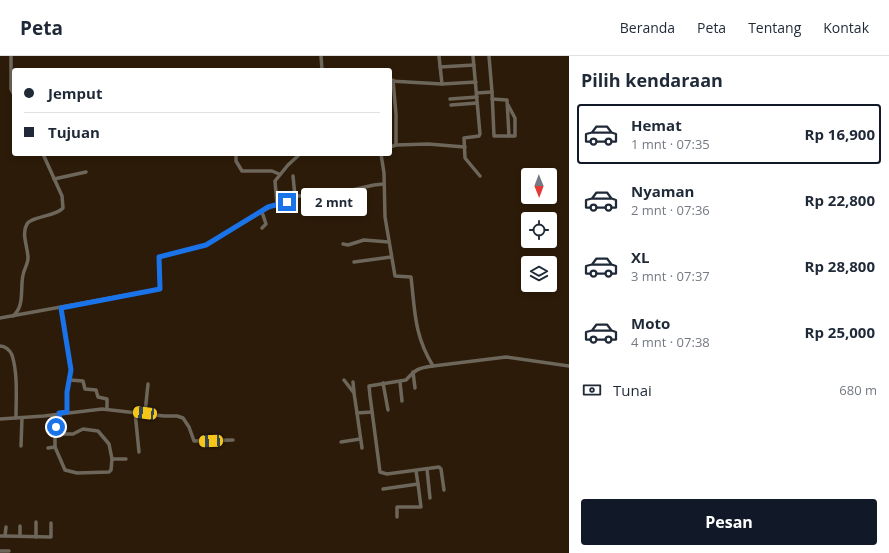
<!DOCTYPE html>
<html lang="id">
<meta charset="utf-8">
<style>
body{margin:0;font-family:"Open Sans",sans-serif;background:#f6f6f7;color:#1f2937;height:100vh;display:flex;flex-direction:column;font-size:15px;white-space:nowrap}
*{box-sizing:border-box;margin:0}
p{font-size:13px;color:#747a83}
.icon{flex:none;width:22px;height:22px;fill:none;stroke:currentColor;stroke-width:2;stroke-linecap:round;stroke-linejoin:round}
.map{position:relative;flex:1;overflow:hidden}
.sheet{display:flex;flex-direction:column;background:#fff;width:320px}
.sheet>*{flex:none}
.guide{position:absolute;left:12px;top:12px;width:380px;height:88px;border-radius:4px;box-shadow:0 2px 6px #0003;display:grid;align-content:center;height:88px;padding:0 12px;background:#fff}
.needle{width:26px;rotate:179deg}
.controls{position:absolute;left:521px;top:112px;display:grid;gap:8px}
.controls a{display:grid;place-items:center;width:36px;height:36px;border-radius:4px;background:#fff;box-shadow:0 2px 6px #0003;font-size:20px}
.end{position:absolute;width:18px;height:18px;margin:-9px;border:5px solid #1a73e8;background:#fff;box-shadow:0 0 0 2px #fff}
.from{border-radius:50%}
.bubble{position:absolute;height:28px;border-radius:4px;background:#fff;box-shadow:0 2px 6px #0003;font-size:13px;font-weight:700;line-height:28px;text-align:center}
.car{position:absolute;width:12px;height:24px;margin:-12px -6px;border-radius:5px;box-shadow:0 0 3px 1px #0007;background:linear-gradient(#f5c518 24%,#345 0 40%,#f5c518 0 76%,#345 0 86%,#f5c518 0)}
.guide b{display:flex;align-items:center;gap:14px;height:38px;font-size:15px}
.guide b+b{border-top:1px solid #e0e1e3}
.guide i{width:10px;height:10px;background:#1f2937}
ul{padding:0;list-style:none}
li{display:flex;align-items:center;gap:12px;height:60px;margin:0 8px 6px;padding:0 4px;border:2px solid transparent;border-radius:4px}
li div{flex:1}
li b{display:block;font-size:15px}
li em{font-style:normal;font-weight:700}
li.current{border-color:#111827}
li>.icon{width:36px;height:36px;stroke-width:1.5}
h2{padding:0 12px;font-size:18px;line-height:48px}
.pay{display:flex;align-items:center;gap:10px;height:44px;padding:0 12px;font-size:15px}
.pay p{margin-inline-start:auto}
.button{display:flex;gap:8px;margin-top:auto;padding:8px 12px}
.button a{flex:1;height:46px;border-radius:4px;background:#111827;color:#fff;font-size:16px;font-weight:700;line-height:46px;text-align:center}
header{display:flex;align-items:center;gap:24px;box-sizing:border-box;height:56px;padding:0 20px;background:#fff;border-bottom:1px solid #e0e1e3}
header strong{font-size:19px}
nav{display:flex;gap:22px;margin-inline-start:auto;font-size:14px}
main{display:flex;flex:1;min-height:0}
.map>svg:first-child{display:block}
</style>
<header>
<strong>Peta</strong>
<nav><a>Beranda</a><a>Peta</a><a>Tentang</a><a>Kontak</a></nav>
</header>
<main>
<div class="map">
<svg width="569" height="497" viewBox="0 0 569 497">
<rect width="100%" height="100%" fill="#2c1b08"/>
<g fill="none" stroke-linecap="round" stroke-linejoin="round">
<g stroke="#6d665a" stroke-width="3.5">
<path d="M11 0V33L14 39"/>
<path d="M321 0 322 14"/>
<path d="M439 0 442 28"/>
<path d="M473 0 480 78 479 80 464 82 465 102 480 120"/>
<path d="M440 11 474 9"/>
<path d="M390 25 442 28 476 26"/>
<path d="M492 36 494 80H515V62L508 49"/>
<path d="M477 37 492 36 489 0"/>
<path d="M450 43 477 41"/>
<path d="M492 43 507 44 509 80"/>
<path d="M451 49 477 47"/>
<path d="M396 89 428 88 465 91"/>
<path d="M390 91 396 89V58L393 24"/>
<path d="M236 98V105L242 115H272L279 118"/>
<path d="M381 98 384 117 385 161 395 220 411 221C415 255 414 279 433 310L506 301 569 310"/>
<path d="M54 123 86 116"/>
<path d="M295 140 330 139 374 129 384 128"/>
<path d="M277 148 292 143 295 140 293 120"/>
<path d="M262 172 266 168 262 156"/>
<path d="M343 188 348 189 364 184 389 186"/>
<path d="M354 206 391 201"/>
<path d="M61 252 71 314 67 336V356"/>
<path d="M13 260C25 250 20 233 23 219 24 213 28 208 28 202 28 191 21 178 27 168 32 160 55 161 63 152L62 140 43 98"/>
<path d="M0 262 160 233 159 201 206 189 273 149 277 148 275 125 288 109 300 98"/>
<path d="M0 290C5 290 10 294 12 299 18 318 16 342 16 362"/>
<path d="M433 310C418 312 416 313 406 324L369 330 370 340 380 416 387 418 439 411 441 413 444 434"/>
<path d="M413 316 415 332"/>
<path d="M70 324 83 325 85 333 96 334 98 341 107 343V353"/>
<path d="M344 324 354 337 357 357"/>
<path d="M353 326 354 336"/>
<path d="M400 326 402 345"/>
<path d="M383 327 388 354"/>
<path d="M135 356 139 396"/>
<path d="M145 357 148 328"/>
<path d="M0 363 44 360 102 353 164 360H177L183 362 189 371 194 385 233 384"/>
<path d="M55 378H73L83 373 98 375 109 388 112 403"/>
<path d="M341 386 360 383"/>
<path d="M21 390 22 362"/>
<path d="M55 391 65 414 77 417 109 416 111 414 112 403H126"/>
<path d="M48 392 55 391V376L60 365 59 357"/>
<path d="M362 392 357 357 372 356"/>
<path d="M427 413 430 442"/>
<path d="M383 433 418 428 416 415"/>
<path d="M397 461V451H421L418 428"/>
<path d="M36 466V481"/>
<path d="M0 480H5L6 471"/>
<path d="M5 480 51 481V467"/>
<path d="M20 480V470"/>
<path d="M0 495H9"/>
</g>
</g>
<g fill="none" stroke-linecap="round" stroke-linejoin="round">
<path stroke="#1a73e8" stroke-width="5" d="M56 371 60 365 59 357 67 356V336L71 314 61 252 160 233 159 201 206 189 268 151 287 146"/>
</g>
</svg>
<div class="controls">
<a><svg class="needle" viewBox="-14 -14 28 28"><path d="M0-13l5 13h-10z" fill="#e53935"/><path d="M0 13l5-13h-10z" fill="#747a83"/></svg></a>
<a><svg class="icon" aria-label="locate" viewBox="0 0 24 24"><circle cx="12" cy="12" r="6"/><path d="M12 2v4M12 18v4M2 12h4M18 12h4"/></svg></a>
<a><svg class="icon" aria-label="layers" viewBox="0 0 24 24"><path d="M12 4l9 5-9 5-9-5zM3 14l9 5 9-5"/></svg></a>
</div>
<i class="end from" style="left:56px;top:371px"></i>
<i class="end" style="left:287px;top:146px"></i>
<div class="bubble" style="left:301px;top:132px;width:66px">2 mnt</div>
<i class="car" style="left:145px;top:357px;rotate:277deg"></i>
<i class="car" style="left:211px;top:385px;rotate:267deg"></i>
<div class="guide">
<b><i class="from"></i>Jemput</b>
<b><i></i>Tujuan</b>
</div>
</div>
<section class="sheet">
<h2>Pilih kendaraan</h2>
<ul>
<li class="current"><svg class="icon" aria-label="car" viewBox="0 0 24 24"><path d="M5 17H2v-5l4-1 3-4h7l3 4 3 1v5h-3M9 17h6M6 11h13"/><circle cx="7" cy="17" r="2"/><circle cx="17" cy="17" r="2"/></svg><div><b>Hemat</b><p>1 mnt · 07:35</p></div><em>Rp 16,900</em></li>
<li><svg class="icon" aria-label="car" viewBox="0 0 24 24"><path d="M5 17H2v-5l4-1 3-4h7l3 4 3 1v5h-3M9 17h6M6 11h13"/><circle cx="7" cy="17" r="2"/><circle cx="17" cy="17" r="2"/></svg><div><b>Nyaman</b><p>2 mnt · 07:36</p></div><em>Rp 22,800</em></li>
<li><svg class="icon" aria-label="car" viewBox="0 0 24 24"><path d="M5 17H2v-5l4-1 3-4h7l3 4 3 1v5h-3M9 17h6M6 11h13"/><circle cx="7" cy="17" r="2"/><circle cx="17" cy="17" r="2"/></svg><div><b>XL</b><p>3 mnt · 07:37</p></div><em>Rp 28,800</em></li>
<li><svg class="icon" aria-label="car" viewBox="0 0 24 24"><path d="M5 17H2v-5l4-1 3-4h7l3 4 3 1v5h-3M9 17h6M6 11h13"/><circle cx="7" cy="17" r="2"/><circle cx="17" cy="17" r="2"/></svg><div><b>Moto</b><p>4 mnt · 07:38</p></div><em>Rp 25,000</em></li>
</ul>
<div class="pay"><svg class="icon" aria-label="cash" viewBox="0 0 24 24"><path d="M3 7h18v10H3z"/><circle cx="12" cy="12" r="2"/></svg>Tunai<p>680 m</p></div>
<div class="button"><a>Pesan</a></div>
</section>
</main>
